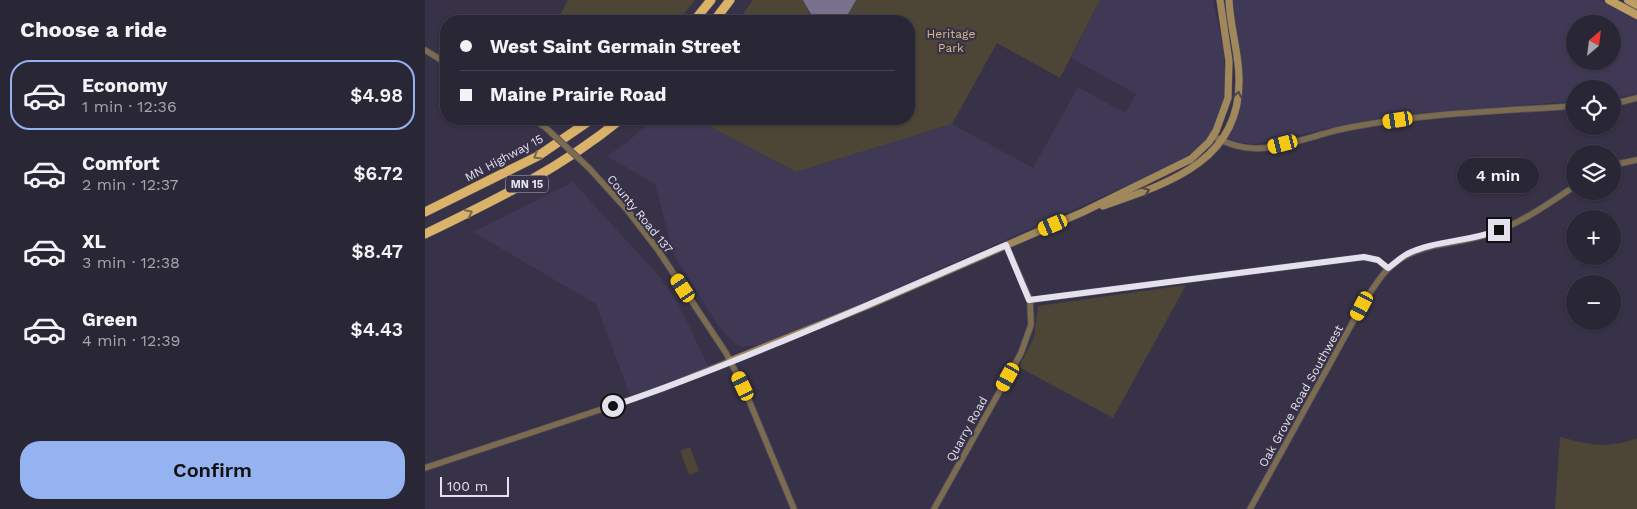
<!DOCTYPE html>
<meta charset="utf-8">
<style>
body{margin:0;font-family:"Work Sans",sans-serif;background:#312e3d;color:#f1f3f6;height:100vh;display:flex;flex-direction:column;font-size:19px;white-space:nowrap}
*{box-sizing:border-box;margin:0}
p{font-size:16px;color:#a5a5ad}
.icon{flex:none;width:28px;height:28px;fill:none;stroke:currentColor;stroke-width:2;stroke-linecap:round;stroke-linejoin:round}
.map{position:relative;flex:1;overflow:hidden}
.drawer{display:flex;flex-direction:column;background:#292635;width:425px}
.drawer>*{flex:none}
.banner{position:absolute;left:15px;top:15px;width:475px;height:110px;border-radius:20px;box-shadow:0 1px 4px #0004,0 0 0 1px #454350;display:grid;align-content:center;height:110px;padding:0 20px;background:#292635}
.needle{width:32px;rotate:28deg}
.buttons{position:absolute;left:1141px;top:15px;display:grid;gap:10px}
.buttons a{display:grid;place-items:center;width:55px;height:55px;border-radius:50%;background:#292635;box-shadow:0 1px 4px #0004,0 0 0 1px #454350;font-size:25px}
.scale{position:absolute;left:15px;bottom:12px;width:69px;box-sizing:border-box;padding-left:5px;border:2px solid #e4e1ef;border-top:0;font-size:14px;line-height:18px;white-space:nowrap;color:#e4e1ef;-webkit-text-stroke:4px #373247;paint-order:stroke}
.end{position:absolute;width:22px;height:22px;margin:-11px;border:6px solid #e4e1ef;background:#111;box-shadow:0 0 0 2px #111}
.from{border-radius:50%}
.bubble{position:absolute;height:35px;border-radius:18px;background:#292635;box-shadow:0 1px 4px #0004,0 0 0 1px #454350;font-size:16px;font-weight:600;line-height:35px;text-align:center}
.car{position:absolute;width:15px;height:30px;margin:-15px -8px;border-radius:6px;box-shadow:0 0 4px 1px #0007;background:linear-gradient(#f5c518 24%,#345 0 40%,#f5c518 0 76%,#345 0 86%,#f5c518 0)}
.banner b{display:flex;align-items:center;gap:18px;height:48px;font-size:19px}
.banner b+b{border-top:1px solid #454350}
.banner i{width:12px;height:12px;background:#f1f3f6}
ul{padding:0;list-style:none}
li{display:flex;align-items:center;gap:15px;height:70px;margin:0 10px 8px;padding:0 10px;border:2px solid transparent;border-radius:20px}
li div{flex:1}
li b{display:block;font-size:19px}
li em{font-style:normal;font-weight:600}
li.selected{border-color:#95b2f1}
li>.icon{width:45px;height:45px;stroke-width:1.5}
h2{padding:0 20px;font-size:22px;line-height:60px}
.button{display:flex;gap:10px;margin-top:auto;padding:10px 20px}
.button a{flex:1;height:58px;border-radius:20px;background:#95b2f1;color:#111;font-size:20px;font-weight:600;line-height:58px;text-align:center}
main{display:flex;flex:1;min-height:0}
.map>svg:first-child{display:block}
</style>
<main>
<section class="drawer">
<h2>Choose a ride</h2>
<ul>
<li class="selected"><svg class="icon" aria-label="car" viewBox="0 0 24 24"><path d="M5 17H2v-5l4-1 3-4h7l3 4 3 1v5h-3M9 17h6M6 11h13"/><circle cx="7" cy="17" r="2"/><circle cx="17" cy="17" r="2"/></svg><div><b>Economy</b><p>1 min · 12:36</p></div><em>$4.98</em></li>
<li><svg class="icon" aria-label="car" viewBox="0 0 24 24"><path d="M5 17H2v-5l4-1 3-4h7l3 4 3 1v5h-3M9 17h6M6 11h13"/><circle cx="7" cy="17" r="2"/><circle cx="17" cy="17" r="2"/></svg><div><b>Comfort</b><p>2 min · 12:37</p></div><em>$6.72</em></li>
<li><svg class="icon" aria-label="car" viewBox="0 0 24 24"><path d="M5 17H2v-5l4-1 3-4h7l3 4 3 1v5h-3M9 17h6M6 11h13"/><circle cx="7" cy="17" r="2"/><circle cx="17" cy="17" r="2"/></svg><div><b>XL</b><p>3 min · 12:38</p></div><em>$8.47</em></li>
<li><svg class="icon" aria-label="car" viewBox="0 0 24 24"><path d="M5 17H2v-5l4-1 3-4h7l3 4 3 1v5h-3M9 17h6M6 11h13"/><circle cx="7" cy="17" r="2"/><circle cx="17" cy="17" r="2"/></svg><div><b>Green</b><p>4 min · 12:39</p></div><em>$4.43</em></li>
</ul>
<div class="button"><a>Confirm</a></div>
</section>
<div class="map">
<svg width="1212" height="509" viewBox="0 0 1212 509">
<rect width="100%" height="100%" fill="#373247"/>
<g fill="#403955" fill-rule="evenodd">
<path d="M675 0H788L798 48 801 84 796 110 787 132 774 148 754 162 735 171 436 304 335 345 316 347 308 342 292 324 249 255 230 184 182 156 205 140 227 119H271L371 172 527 124 608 168 653 87 700 113 711 94 646 58Z"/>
<path d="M806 0H1175L1212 20V93L1188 99V89H1150V101L967 115 829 144 812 142 801 137 814 103ZM1150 24H1188V61H1150Z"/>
<path d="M148 182 234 276 253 303 284 368 206 398 171 304 48 232Z"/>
</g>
<g fill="#4d4536">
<path d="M143 0H270L253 21H132Z"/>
<path d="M328 0H675L635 78 572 43 527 124 371 172 271 119H484V21H313Z"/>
<path d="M761 285 688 418 594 367 609 337 613 306Z"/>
<path d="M1135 437C1165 445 1183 449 1212 438V509H1130Z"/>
<path d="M265 447 274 471 264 475 255 451Z"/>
</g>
<path fill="#78728e" d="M378 0H431L419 21H390Z"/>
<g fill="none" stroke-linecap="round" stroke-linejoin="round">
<g stroke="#534e62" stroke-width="7">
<g id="tertiary">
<path d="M0 50 21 63"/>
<path d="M1188 104 1212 98"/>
<path d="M108 119 120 127"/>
<path d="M788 136C804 145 820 150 839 148 868 145 898 132 927 127 1001 113 1075 111 1150 106"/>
<path d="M1188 165 1212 160"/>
<path d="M164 168 203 211 233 250 301 353 318 386 369 509"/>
<path d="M605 300 939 257 953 260 963 269"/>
<path d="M0 468 237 389 305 361"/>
<path d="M509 509 596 353 606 325 605 300 581 245"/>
<path d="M825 509 941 298C949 288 955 276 964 268 992 241 1030 246 1064 234 1095 224 1123 204 1150 186"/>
</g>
</g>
<g stroke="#534e62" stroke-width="8">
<g id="secondary">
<path d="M678 206C741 184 816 162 814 79 814 53 805 27 804 0"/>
<path d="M305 361 444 305 658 212 766 159 784 142 791 131 803 98 804 61 795 0"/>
</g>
</g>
<g stroke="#534e62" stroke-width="9">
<g id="primary">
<path d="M1184 0 1212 15"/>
<path d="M1203 0 1212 5"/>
</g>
</g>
<g stroke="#534e62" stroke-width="10">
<g id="motorway">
<path d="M269 21 286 0"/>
<path d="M289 21 305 0"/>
<path d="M0 212 113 156 167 119"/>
<path d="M0 234C70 200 135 169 196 119"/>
</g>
</g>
<use href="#tertiary" stroke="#7b6b4f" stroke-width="5.5"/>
<use href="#secondary" stroke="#a1885a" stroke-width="7"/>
<use href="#primary" stroke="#bf9e62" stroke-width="8"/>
<use href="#motorway" stroke="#dab369" stroke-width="9"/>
<g stroke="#534e62" stroke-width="7" stroke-linecap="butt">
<path id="tertiary-bridge" d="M120 127 164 168"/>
</g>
<use href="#tertiary-bridge" stroke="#7b6b4f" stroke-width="5.5"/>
</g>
<defs><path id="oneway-chevron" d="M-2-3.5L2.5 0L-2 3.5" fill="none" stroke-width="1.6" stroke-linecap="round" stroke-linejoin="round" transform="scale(1.25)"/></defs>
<g stroke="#4c434b">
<use href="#oneway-chevron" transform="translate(813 95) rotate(-81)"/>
<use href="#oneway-chevron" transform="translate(721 191) rotate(-21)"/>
</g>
<g stroke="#786655">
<use href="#oneway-chevron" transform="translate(112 156) rotate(149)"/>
<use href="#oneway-chevron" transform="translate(44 213) rotate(-26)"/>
</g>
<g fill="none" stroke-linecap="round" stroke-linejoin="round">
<path stroke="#e4e1ef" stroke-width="6" d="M188 406C322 360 451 301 581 245L604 300 939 257 953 260 963 268C969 264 975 258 982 254 1010 240 1044 242 1074 230"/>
</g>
<g text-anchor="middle" stroke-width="4.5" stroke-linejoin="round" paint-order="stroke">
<rect fill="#373247" stroke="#b0acbd" stroke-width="1" x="81" y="175.5" width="42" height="17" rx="4"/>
<g font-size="11" font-weight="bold" fill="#e4e1ef">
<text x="102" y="188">MN 15</text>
</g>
<g font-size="12" fill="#d7bb89" stroke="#373247">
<text x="526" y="38">Heritage<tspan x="526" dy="14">Park</tspan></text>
</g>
<g font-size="12" fill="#e4e1ef" stroke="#373247">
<text transform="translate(79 158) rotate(-28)" y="4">MN Highway 15</text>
<text transform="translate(215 214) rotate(51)" y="4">County Road 137</text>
<text transform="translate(876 396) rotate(-61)" y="4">Oak Grove Road Southwest</text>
<text transform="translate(542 429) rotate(-61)" y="4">Quarry Road</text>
</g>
</g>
</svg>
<div class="buttons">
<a><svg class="needle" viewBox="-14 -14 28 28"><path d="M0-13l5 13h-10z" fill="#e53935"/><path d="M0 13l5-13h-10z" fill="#a5a5ad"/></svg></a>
<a><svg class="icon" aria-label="locate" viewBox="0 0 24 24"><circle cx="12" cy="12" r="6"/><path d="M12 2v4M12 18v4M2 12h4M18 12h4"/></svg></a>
<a><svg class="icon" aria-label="layers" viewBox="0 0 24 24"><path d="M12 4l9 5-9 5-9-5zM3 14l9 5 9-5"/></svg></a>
<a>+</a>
<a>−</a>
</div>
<div class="scale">100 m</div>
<i class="end from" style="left:188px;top:406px"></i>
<i class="end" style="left:1074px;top:230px"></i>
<div class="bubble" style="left:1032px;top:158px;width:82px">4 min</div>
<i class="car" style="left:973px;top:120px;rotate:261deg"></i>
<i class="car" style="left:858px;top:144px;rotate:256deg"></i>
<i class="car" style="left:628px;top:225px;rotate:247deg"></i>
<i class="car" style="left:258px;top:288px;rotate:327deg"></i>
<i class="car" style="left:937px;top:306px;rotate:208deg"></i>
<i class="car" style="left:583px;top:377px;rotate:209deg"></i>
<i class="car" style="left:318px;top:386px;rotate:335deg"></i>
<div class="banner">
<b><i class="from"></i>West Saint Germain Street</b>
<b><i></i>Maine Prairie Road</b>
</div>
</div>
</main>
